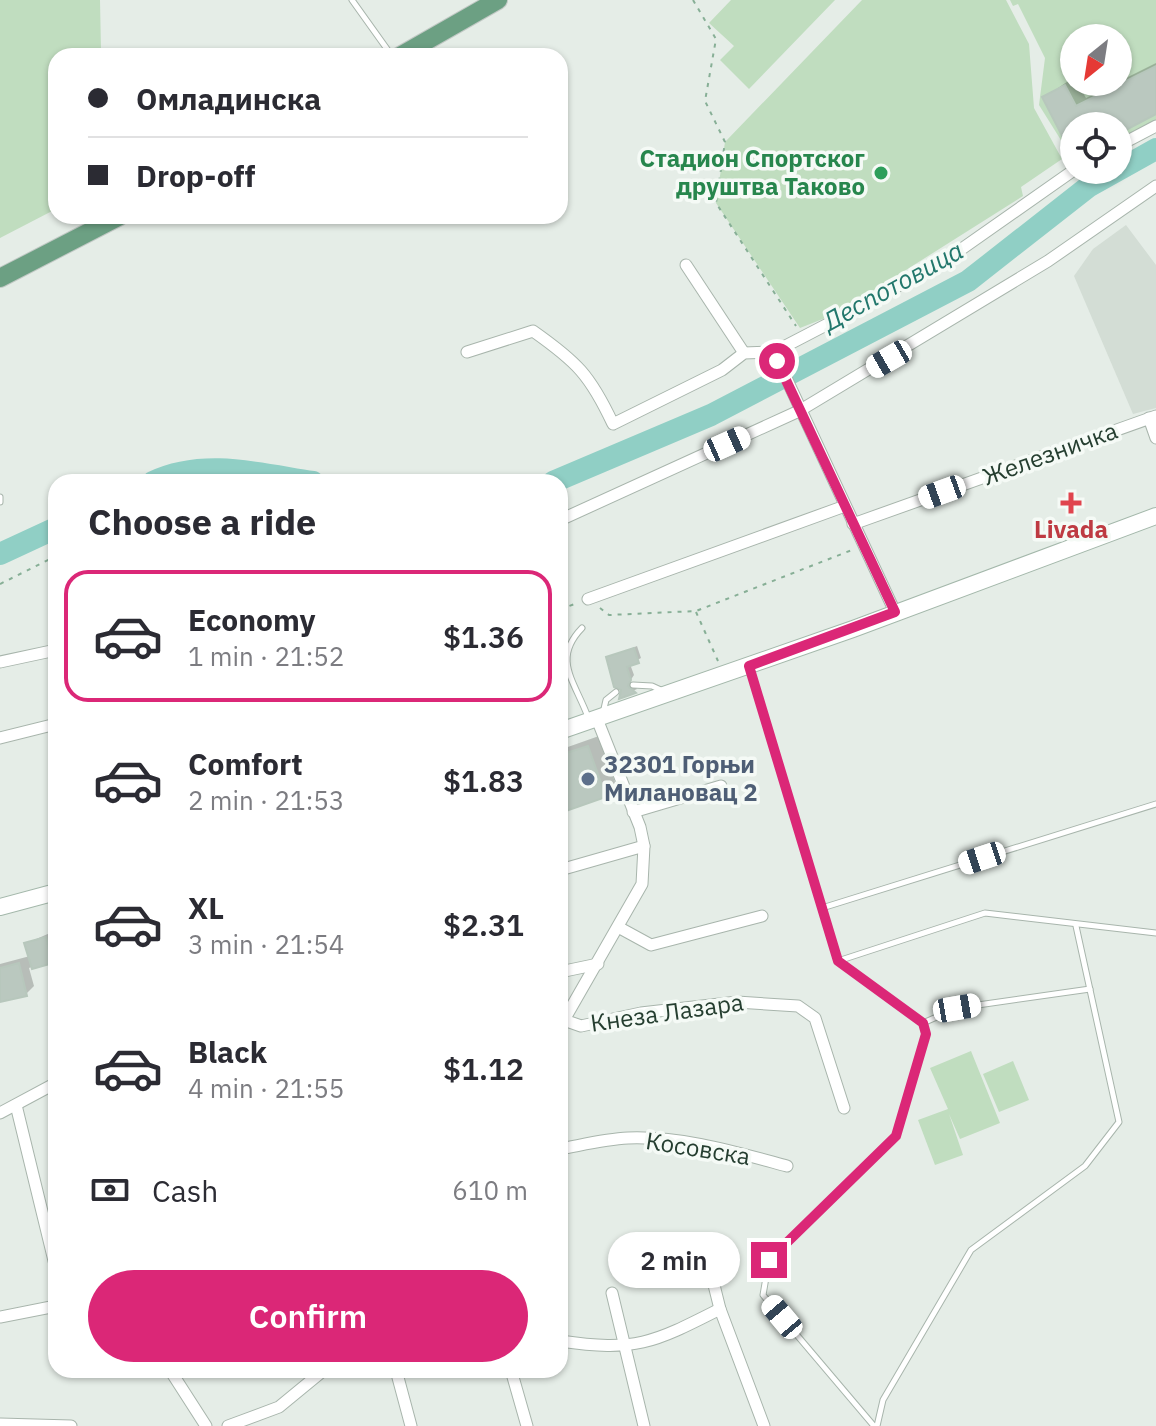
<!DOCTYPE html>
<meta charset="utf-8">
<style>
body{margin:0;font-family:"IBM Plex Sans",sans-serif;background:#f7f7f7;color:#2b2b33;height:100vh;display:flex;flex-direction:column;font-size:30px;white-space:nowrap}
*{box-sizing:border-box;margin:0}
p{font-size:26px;color:#7c7c81}
.icon{flex:none;width:44px;height:44px;fill:none;stroke:currentColor;stroke-width:2;stroke-linecap:round;stroke-linejoin:round}
.map{position:relative;flex:1;overflow:hidden}
.panel{position:absolute;left:48px;top:474px;width:520px;height:904px;display:flex;flex-direction:column;background:#fff;border-radius:24px;box-shadow:0 2px 6px #0004}
.panel>*{flex:none}
.top-card{position:absolute;left:48px;top:48px;width:520px;height:176px;border-radius:24px;box-shadow:0 2px 6px #0004;display:grid;align-content:center;height:176px;padding:0 40px;background:#fff}
.needle{width:52px;rotate:210deg}
.tools{position:absolute;left:1060px;top:24px;display:grid;gap:16px}
.tools a{display:grid;place-items:center;width:72px;height:72px;border-radius:50%;background:#fff;box-shadow:0 2px 6px #0004;font-size:40px}
.end{position:absolute;width:36px;height:36px;margin:-18px;border:10px solid #db2777;background:#fff;box-shadow:0 0 0 4px #fff}
.from{border-radius:50%}
.bubble{position:absolute;height:56px;border-radius:28px;background:#fff;box-shadow:0 2px 6px #0004;font-size:26px;font-weight:600;line-height:56px;text-align:center}
.car{position:absolute;width:24px;height:48px;margin:-24px -12px;border-radius:10px;box-shadow:0 0 6px 2px #0007;background:linear-gradient(#fff 24%,#345 0 40%,#fff 0 76%,#345 0 86%,#fff 0)}
.top-card b{display:flex;align-items:center;gap:28px;height:76px;font-size:30px}
.top-card b+b{border-top:2px solid #e1e1e2}
.top-card i{width:20px;height:20px;background:#2b2b33}
ul{padding:0;list-style:none}
li{display:flex;align-items:center;gap:24px;height:132px;margin:0 16px 12px;padding:0 24px;border:4px solid transparent;border-radius:24px}
li div{flex:1}
li b{display:block;font-size:30px}
li em{font-style:normal;font-weight:600}
li.on{border-color:#db2777}
li>.icon{width:72px;height:72px;stroke-width:1.5}
h2{padding:0 40px;font-size:36px;line-height:96px}
.pay{display:flex;align-items:center;gap:20px;height:88px;padding:0 40px;font-size:30px}
.pay p{margin-inline-start:auto}
.primary-button{display:flex;gap:16px;margin-top:auto;padding:16px 40px}
.primary-button a{flex:1;height:92px;border-radius:48px;background:#db2777;color:#fff;font-size:32px;font-weight:600;line-height:92px;text-align:center}
.map>svg:first-child{display:block}
</style>
<div class="map">
<svg width="1156" height="1426" viewBox="0 0 1156 1426">
<rect width="100%" height="100%" fill="#e5ede7"/>
<path fill="#d3ddd5" d="M1126 225 1156 265V408L1133 414 1074 276 1093 249Z"/>
<g fill="#c0ddbf" fill-rule="evenodd">
<path d="M0 0H100L101 51 99 56H56V209L0 238Z"/>
<path d="M731 0H835L749 89 720 60 734 46 709 23Z"/>
<path d="M862 0H1006L1029 44 1034 108 1062 159 1021 187 1023 196 838 313 800 328 716 203 725 142Z"/>
<path d="M1010 0H1156V120L1118 139V126H1074V161L1039 105 1045 58 1018 4 1013 6ZM1074 38H1118V82H1074Z"/>
<path d="M971 1051 1000 1123 960 1139 949 1114 963 1155 935 1165 918 1120 948 1109 930 1068Z"/>
<path d="M1013 1061 1029 1100 999 1112 983 1074Z"/>
</g>
<g fill="#0003">
<path d="M1156 63V112L1118 131V126H1074V153L1045 97 1074 77 1086 98Z"/>
<path d="M637 646 641 658 630 664 634 675 630 681 637 689 622 696 624 689 608 658Z"/>
<path d="M599 736 616 785 605 796 560 811V784L563 783 560 753 565 748Z"/>
<path d="M50 933 56 958 29 968 34 986 26 994 0 996V964L30 956 27 943Z"/>
</g>
<g fill="none" stroke-linecap="round" stroke-linejoin="round">
<g stroke="#90cfc5" stroke-width="22">
<path d="M153 482C204 458 260 474 313 482"/>
<path d="M553 482 711 415 968 281 1088 187 1156 149"/>
<path d="M0 554 56 528"/>
</g>
</g>
<g fill="#bac8bf" stroke="#b7c7bc" stroke-width="2">
<path d="M1156 66V114L1118 134V126H1074V159L1042 97 1065 85 1076 106Z"/>
<path d="M634 648 639 663 627 667 631 680 628 686 636 693 619 699 621 690 614 687 606 657Z"/>
<path d="M588 746 606 797 560 813V790L563 789 560 755Z"/>
<path d="M46 937 53 963 32 969 24 943Z"/>
<path d="M19 963 27 996 0 1002V968Z"/>
</g>
<g fill="none" stroke-linecap="round" stroke-linejoin="round">
<g stroke="#a8b5ac" stroke-width="7">
<g id="lane">
<path d="M352 0 392 56"/>
<path d="M0 497V502"/>
<path d="M582 628C552 659 574 680 588 717"/>
<path d="M750 667 838 961 923 1023 926 1034 896 1136 769 1260 763 1295 874 1426"/>
<path d="M633 685 652 686 663 691"/>
<path d="M603 713 606 700 616 692"/>
<path d="M822 908 1156 804"/>
<path d="M838 961 985 913 1156 933"/>
<path d="M923 1023 957 1008 1090 989"/>
<path d="M877 1426 883 1400 971 1250 1085 1166 1119 1122 1076 926"/>
</g>
</g>
<g stroke="#a8b5ac" stroke-width="13">
<g id="street">
<path d="M1118 146 1156 126"/>
<path d="M686 265 744 353"/>
<path d="M467 352 533 331C577 362 590 375 613 424L722 370 744 353 774 352 874 300 963 248 1074 170"/>
<path d="M774 352 895 612"/>
<path d="M1149 418 1156 438"/>
<path d="M560 520 799 411 1048 261 1156 186"/>
<path d="M853 524 1156 416"/>
<path d="M588 599 845 506"/>
<path d="M0 662 56 650"/>
<path d="M0 738 56 724"/>
<path d="M633 812 721 786"/>
<path d="M560 870 644 846"/>
<path d="M618 927 651 945 762 916"/>
<path d="M560 972 598 964"/>
<path d="M564 1020 581 1026 641 1013 737 1002 798 1006 815 1018 844 1108"/>
<path d="M560 1027 642 884 644 846 640 827 597 719"/>
<path d="M16 1105 56 1269"/>
<path d="M0 1113 56 1083"/>
<path d="M560 1149C582 1145 605 1139 628 1138 682 1136 735 1152 787 1166"/>
<path d="M705 1249 720 1309 764 1426"/>
<path d="M612 1293 644 1426"/>
<path d="M0 1317 56 1306"/>
<path d="M560 1341C636 1352 653 1343 720 1309"/>
<path d="M170 1370 206 1426"/>
<path d="M396 1370 411 1426"/>
<path d="M511 1370 527 1426"/>
<path d="M0 1424 71 1426"/>
<path d="M228 1426 279 1407 324 1370"/>
</g>
</g>
<g stroke="#a4b8ab" stroke-width="18">
<g id="secondary">
<path d="M560 731 853 629 1156 516"/>
<path d="M0 907 56 892"/>
</g>
</g>
<g stroke="#c2c9c5" stroke-width="20">
<g id="primary">
<path d="M400 56 498 0"/>
<path d="M0 278 120 216"/>
</g>
</g>
<g stroke="#87af96" stroke-width="2" stroke-dasharray="4 6" stroke-linecap="butt">
<path d="M693 0 716 39 705 101 725 142 716 203 796 326"/>
<path d="M0 584 56 556"/>
<path d="M600 608 609 615 696 611 852 550"/>
<path d="M560 609 578 603"/>
<path d="M696 612 718 661"/>
</g>
<use href="#lane" stroke="#fff" stroke-width="5"/>
<use href="#street" stroke="#fff" stroke-width="11"/>
<use href="#secondary" stroke="#fff" stroke-width="16"/>
<use href="#primary" stroke="#6ca083" stroke-width="18"/>
</g>
<g fill="none" stroke-linecap="round" stroke-linejoin="round">
<path stroke="#db2777" stroke-width="10" d="M769 1260 896 1136 926 1034 923 1023 838 961 749 666 895 612 777 361"/>
</g>
<circle fill="#2e9e5b" stroke="#f5faf6" stroke-width="3" cx="881" cy="173" r="8"/>
<path fill="#e0444e" stroke="#f5faf6" stroke-width="3" d="M1067 491h8v8h8v8h-8v8h-8v-8h-8v-8h8z"/>
<circle fill="#5c6f8a" stroke="#f5faf6" stroke-width="3" cx="588" cy="779" r="8"/>
<g text-anchor="middle" stroke-width="7" stroke-linejoin="round" paint-order="stroke">
<g font-size="24" font-weight="bold" fill="#27864d" stroke="#f5faf6" text-anchor="end">
<text x="865" y="167">Стадион Спортског<tspan x="865" dy="28">друштва Таково</tspan></text>
</g>
<g font-size="24" fill="#253e30" stroke="#f5faf6">
<text transform="translate(1050 454) rotate(-20)" y="8">Железничка</text>
<text transform="translate(667 1013) rotate(-8)" y="8">Кнеза Лазара</text>
<text transform="translate(698 1149) rotate(9)" y="8">Косовска</text>
</g>
<g font-size="24" font-weight="bold" fill="#be3a42" stroke="#f5faf6">
<text x="1071" y="538">Livada</text>
</g>
<g font-size="24" font-weight="bold" fill="#4e5e75" stroke="#f5faf6" text-anchor="start">
<text x="604" y="773">32301 Горњи<tspan x="604" dy="28">Милановац 2</tspan></text>
</g>
<g font-size="26" font-style="italic" fill="#22776c" stroke="#f5faf6">
<text transform="translate(893 286) rotate(-29)" y="9">Деспотовица</text>
</g>
</g>
</svg>
<div class="tools">
<a><svg class="needle" viewBox="-14 -14 28 28"><path d="M0-13l5 13h-10z" fill="#e53935"/><path d="M0 13l5-13h-10z" fill="#7c7c81"/></svg></a>
<a><svg class="icon" aria-label="locate" viewBox="0 0 24 24"><circle cx="12" cy="12" r="6"/><path d="M12 2v4M12 18v4M2 12h4M18 12h4"/></svg></a>
</div>
<i class="end from" style="left:777px;top:361px"></i>
<i class="end" style="left:769px;top:1260px"></i>
<div class="bubble" style="left:608px;top:1232px;width:132px">2 min</div>
<i class="car" style="left:889px;top:359px;rotate:240deg"></i>
<i class="car" style="left:727px;top:444px;rotate:66deg"></i>
<i class="car" style="left:942px;top:492px;rotate:250deg"></i>
<i class="car" style="left:982px;top:858px;rotate:252deg"></i>
<i class="car" style="left:957px;top:1008px;rotate:80deg"></i>
<i class="car" style="left:782px;top:1317px;rotate:320deg"></i>
<div class="top-card">
<b><i class="from"></i>Омладинска</b>
<b><i></i>Drop-off</b>
</div>
<section class="panel">
<h2>Choose a ride</h2>
<ul>
<li class="on"><svg class="icon" aria-label="car" viewBox="0 0 24 24"><path d="M5 17H2v-5l4-1 3-4h7l3 4 3 1v5h-3M9 17h6M6 11h13"/><circle cx="7" cy="17" r="2"/><circle cx="17" cy="17" r="2"/></svg><div><b>Economy</b><p>1 min · 21:52</p></div><em>$1.36</em></li>
<li><svg class="icon" aria-label="car" viewBox="0 0 24 24"><path d="M5 17H2v-5l4-1 3-4h7l3 4 3 1v5h-3M9 17h6M6 11h13"/><circle cx="7" cy="17" r="2"/><circle cx="17" cy="17" r="2"/></svg><div><b>Comfort</b><p>2 min · 21:53</p></div><em>$1.83</em></li>
<li><svg class="icon" aria-label="car" viewBox="0 0 24 24"><path d="M5 17H2v-5l4-1 3-4h7l3 4 3 1v5h-3M9 17h6M6 11h13"/><circle cx="7" cy="17" r="2"/><circle cx="17" cy="17" r="2"/></svg><div><b>XL</b><p>3 min · 21:54</p></div><em>$2.31</em></li>
<li><svg class="icon" aria-label="car" viewBox="0 0 24 24"><path d="M5 17H2v-5l4-1 3-4h7l3 4 3 1v5h-3M9 17h6M6 11h13"/><circle cx="7" cy="17" r="2"/><circle cx="17" cy="17" r="2"/></svg><div><b>Black</b><p>4 min · 21:55</p></div><em>$1.12</em></li>
</ul>
<div class="pay"><svg class="icon" aria-label="cash" viewBox="0 0 24 24"><path d="M3 7h18v10H3z"/><circle cx="12" cy="12" r="2"/></svg>Cash<p>610 m</p></div>
<div class="primary-button"><a>Confirm</a></div>
</section>
</div>
